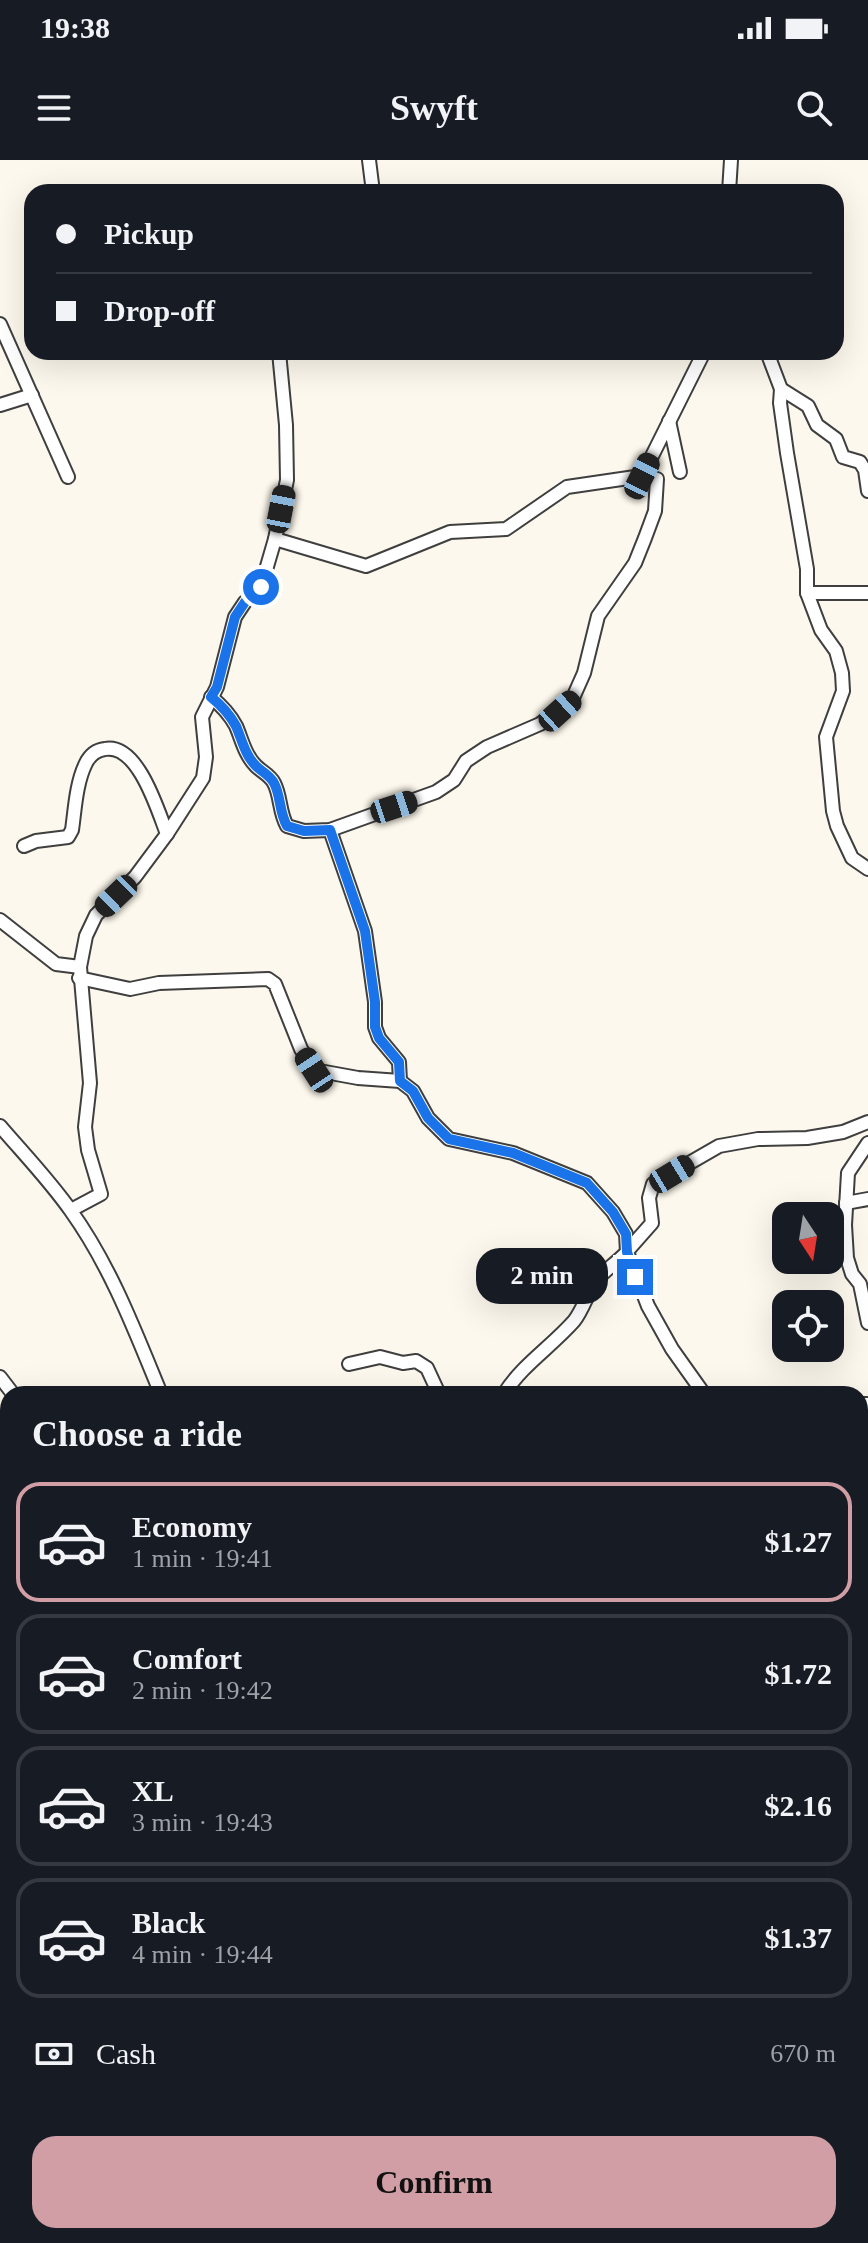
<!DOCTYPE html>
<meta charset="utf-8">
<style>
body{margin:0;font-family:"Times New Roman",serif;background:#242831;color:#f1f3f6;height:100vh;display:flex;flex-direction:column;font-size:30px;white-space:nowrap}
*{box-sizing:border-box;margin:0}
p{font-size:26px;color:#9ea1a6}
.icon{flex:none;width:44px;height:44px;fill:none;stroke:currentColor;stroke-width:2;stroke-linecap:round;stroke-linejoin:round}
.map{position:relative;flex:1;overflow:hidden}
.sheet{position:absolute;left:0px;top:1226px;width:868px;height:858px;display:flex;flex-direction:column;background:#171b24;border-radius:24px 24px 0 0;box-shadow:0 8px 32px #0002}
.sheet>*{flex:none}
.guide{position:absolute;left:24px;top:24px;width:820px;height:176px;border-radius:24px;box-shadow:0 8px 32px #0002;display:grid;align-content:center;height:176px;padding:0 32px;background:#171b24}
.needle{width:52px;rotate:168deg}
.tools{position:absolute;left:772px;top:1042px;display:grid;gap:16px}
.tools a{display:grid;place-items:center;width:72px;height:72px;border-radius:16px;background:#171b24;box-shadow:0 8px 32px #0002;font-size:40px}
.end{position:absolute;width:36px;height:36px;margin:-18px;border:10px solid #1a73e8;background:#fff;box-shadow:0 0 0 4px #fff}
.from{border-radius:50%}
.bubble{position:absolute;height:56px;border-radius:24px;background:#171b24;box-shadow:0 8px 32px #0002;font-size:26px;font-weight:800;line-height:56px;text-align:center}
.car{position:absolute;width:24px;height:48px;margin:-24px -12px;border-radius:10px;box-shadow:0 0 6px 2px #0007;background:linear-gradient(#222 24%,#8ab4d8 0 40%,#222 0 76%,#8ab4d8 0 86%,#222 0)}
.guide b{display:flex;align-items:center;gap:28px;height:76px;font-size:30px}
.guide b+b{border-top:2px solid #363941}
.guide i{width:20px;height:20px;background:#f1f3f6}
ul{padding:0;list-style:none}
li{display:flex;align-items:center;gap:24px;height:120px;margin:0 16px 12px;padding:0 16px;border:4px solid #363941;border-radius:24px}
li div{flex:1}
li b{display:block;font-size:30px}
li em{font-style:normal;font-weight:800}
li.selected{border-color:#d19ea6}
li>.icon{width:72px;height:72px;stroke-width:1.5}
h2{padding:0 32px;font-size:36px;line-height:96px}
.pay{display:flex;align-items:center;gap:20px;height:88px;padding:0 32px;font-size:30px}
.pay p{margin-inline-start:auto}
.primary-button{display:flex;gap:16px;margin-top:auto;padding:16px 32px}
.primary-button a{flex:1;height:92px;border-radius:24px;background:#d19ea6;color:#111;font-size:32px;font-weight:800;line-height:92px;text-align:center}
.status{display:flex;justify-content:space-between;align-items:center;height:56px;padding:0 40px;background:#171b24;direction:ltr}
.status svg{height:22px;fill:currentColor}
header{display:flex;justify-content:space-between;align-items:center;height:104px;padding:0 32px;background:#171b24;font-size:36px;font-weight:800}
.map>svg:first-child{display:block}
</style>
<div class="status"><b>19:38</b><svg viewBox="0 0 49 12"><path d="M0 12V9h3v3zM5 12V6h3v6zM10 12V3h3v9zM15 12V0h3v12zM26 1h20v11H26zM47 4h2v5h-2z"/></svg></div>
<header><svg class="icon" aria-label="menu" viewBox="0 0 24 24"><path d="M4 6h16M4 12h16M4 18h16"/></svg>Swyft<svg class="icon" aria-label="search" viewBox="0 0 24 24"><circle cx="10" cy="10" r="6"/><path d="M15 15l6 6"/></svg></header>
<div class="map">
<svg width="868" height="2083" viewBox="0 0 868 2083">
<rect width="100%" height="100%" fill="#fdf8ed"/>
<g fill="none" stroke-linecap="round" stroke-linejoin="round">
<g stroke="#3f3f3f" stroke-width="16">
<g id="minor">
<path d="M369 0 373 32"/>
<path d="M729 32 731 0"/>
<path d="M0 164 68 317"/>
<path d="M767 192 781 229 808 246 817 265 836 279 843 297 860 302 865 310 868 331"/>
<path d="M781 229 780 243 787 293 807 409V433L821 470 836 491 842 513 843 531 826 577 833 651 837 666 852 698 868 709"/>
<path d="M0 245 32 235"/>
<path d="M669 261 680 312"/>
<path d="M275 379 366 406 450 372 506 369 567 327 642 316 704 192"/>
<path d="M807 433H868"/>
<path d="M211 537C221 545 230 555 236 566 242 580 245 595 256 606 262 612 270 615 274 623 281 636 279 652 287 666L304 671 330 670 436 632 454 620 466 601 487 587 540 564 572 540 584 513 598 456 635 403 645 378 655 351 657 319 642 316"/>
<path d="M330 670 365 771 375 842V867L379 878 399 902 400 921"/>
<path d="M167 674 203 618 206 597 202 557 217 527 235 457 245 442 261 427 275 379 287 320 286 265 279 192"/>
<path d="M24 686 36 681 68 677 72 670C75 649 76 623 86 603 90 595 97 590 105 589 138 583 158 651 167 674L135 717 96 755 86 776 80 807 90 923 85 967 88 990 101 1034 71 1050"/>
<path d="M0 760 56 804 80 807"/>
<path d="M79 818 130 829 159 823 268 819 275 824 301 889 314 910 358 918 400 921 413 931 428 958 449 979 513 993 587 1023 613 1052 626 1074 627 1092 648 1146 672 1189 704 1234"/>
<path d="M0 966C24 994 50 1021 71 1051 111 1107 135 1171 161 1234"/>
<path d="M868 983 848 1013 845 1065 847 1098 852 1114 860 1124 868 1163"/>
<path d="M846 1043 868 1039"/>
<path d="M629 1089 652 1063 649 1038 653 1024 719 986 758 979 807 978 843 972 868 962"/>
<path d="M349 1204 380 1197 403 1203 416 1201 427 1208 439 1234"/>
<path d="M0 1217 13 1234"/>
<path d="M504 1234C522 1205 551 1187 574 1161 583 1150 587 1134 595 1122 604 1110 617 1103 627 1092"/>
<path d="M860 1244H868"/>
<path d="M860 1342H868"/>
<path d="M860 1416 868 1405"/>
<path d="M0 1544 8 1541"/>
<path d="M860 1586 868 1589"/>
<path d="M860 1658 868 1660"/>
<path d="M862 1702 868 1693"/>
<path d="M860 1937 868 1936"/>
<path d="M860 2071 868 2068"/>
<path d="M89 2076 90 2083"/>
<path d="M699 2076V2083"/>
<path d="M0 2083H3"/>
<path d="M410 2083 434 2078"/>
<path d="M816 2083 845 2076"/>
</g>
</g>
<use href="#minor" stroke="#fff" stroke-width="12"/>
</g>
<g fill="none" stroke-linecap="round" stroke-linejoin="round">
<path stroke="#1a73e8" stroke-width="10" d="M261 427 245 442 235 457 217 527 211 537C221 545 230 555 236 566 242 580 245 595 256 606 262 612 270 615 274 623 281 636 279 652 287 666L304 671 330 670 365 771 375 842V867L379 878 399 902 400 921 413 931 428 958 449 979 513 993 587 1023 613 1052 626 1074 627 1092 635 1117"/>
</g>
</svg>
<div class="tools">
<a><svg class="needle" viewBox="-14 -14 28 28"><path d="M0-13l5 13h-10z" fill="#e53935"/><path d="M0 13l5-13h-10z" fill="#9ea1a6"/></svg></a>
<a><svg class="icon" aria-label="locate" viewBox="0 0 24 24"><circle cx="12" cy="12" r="6"/><path d="M12 2v4M12 18v4M2 12h4M18 12h4"/></svg></a>
</div>
<i class="end from" style="left:261px;top:427px"></i>
<i class="end" style="left:635px;top:1117px"></i>
<div class="bubble" style="left:476px;top:1088px;width:132px">2 min</div>
<i class="car" style="left:642px;top:316px;rotate:26deg"></i>
<i class="car" style="left:281px;top:349px;rotate:11deg"></i>
<i class="car" style="left:560px;top:551px;rotate:48deg"></i>
<i class="car" style="left:394px;top:647px;rotate:72deg"></i>
<i class="car" style="left:116px;top:736px;rotate:226deg"></i>
<i class="car" style="left:314px;top:910px;rotate:327deg"></i>
<i class="car" style="left:672px;top:1014px;rotate:59deg"></i>
<div class="guide">
<b><i class="from"></i>Pickup</b>
<b><i></i>Drop-off</b>
</div>
<section class="sheet">
<h2>Choose a ride</h2>
<ul>
<li class="selected"><svg class="icon" aria-label="car" viewBox="0 0 24 24"><path d="M5 17H2v-5l4-1 3-4h7l3 4 3 1v5h-3M9 17h6M6 11h13"/><circle cx="7" cy="17" r="2"/><circle cx="17" cy="17" r="2"/></svg><div><b>Economy</b><p>1 min · 19:41</p></div><em>$1.27</em></li>
<li><svg class="icon" aria-label="car" viewBox="0 0 24 24"><path d="M5 17H2v-5l4-1 3-4h7l3 4 3 1v5h-3M9 17h6M6 11h13"/><circle cx="7" cy="17" r="2"/><circle cx="17" cy="17" r="2"/></svg><div><b>Comfort</b><p>2 min · 19:42</p></div><em>$1.72</em></li>
<li><svg class="icon" aria-label="car" viewBox="0 0 24 24"><path d="M5 17H2v-5l4-1 3-4h7l3 4 3 1v5h-3M9 17h6M6 11h13"/><circle cx="7" cy="17" r="2"/><circle cx="17" cy="17" r="2"/></svg><div><b>XL</b><p>3 min · 19:43</p></div><em>$2.16</em></li>
<li><svg class="icon" aria-label="car" viewBox="0 0 24 24"><path d="M5 17H2v-5l4-1 3-4h7l3 4 3 1v5h-3M9 17h6M6 11h13"/><circle cx="7" cy="17" r="2"/><circle cx="17" cy="17" r="2"/></svg><div><b>Black</b><p>4 min · 19:44</p></div><em>$1.37</em></li>
</ul>
<div class="pay"><svg class="icon" aria-label="cash" viewBox="0 0 24 24"><path d="M3 7h18v10H3z"/><circle cx="12" cy="12" r="2"/></svg>Cash<p>670 m</p></div>
<div class="primary-button"><a>Confirm</a></div>
</section>
</div>
